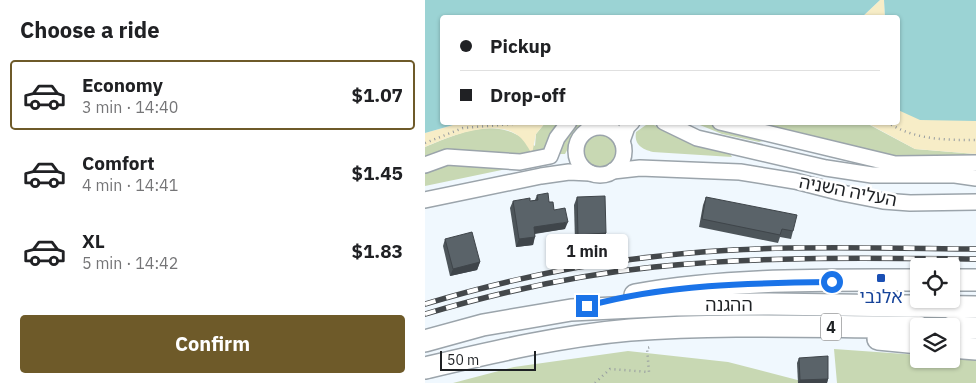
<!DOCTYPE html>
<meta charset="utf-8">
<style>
body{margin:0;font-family:"IBM Plex Sans","Noto Sans Hebrew",sans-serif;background:#f2f2f2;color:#202124;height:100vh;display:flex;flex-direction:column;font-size:19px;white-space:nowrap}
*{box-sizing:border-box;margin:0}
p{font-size:16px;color:#757577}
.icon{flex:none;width:28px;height:28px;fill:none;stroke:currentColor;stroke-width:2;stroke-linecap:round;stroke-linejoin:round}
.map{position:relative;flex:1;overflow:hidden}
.side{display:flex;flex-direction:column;background:#fff;width:425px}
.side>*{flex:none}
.top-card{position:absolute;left:15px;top:15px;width:460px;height:110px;border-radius:5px;box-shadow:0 1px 4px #0004;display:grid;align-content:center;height:110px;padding:0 20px;background:#fff}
.controls{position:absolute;left:485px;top:258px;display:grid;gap:10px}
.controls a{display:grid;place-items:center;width:50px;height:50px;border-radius:5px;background:#fff;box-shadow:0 1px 4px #0004;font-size:25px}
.scale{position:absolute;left:15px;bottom:12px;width:96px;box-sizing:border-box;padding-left:5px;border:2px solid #1e2124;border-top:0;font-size:14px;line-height:18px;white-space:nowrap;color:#1e2124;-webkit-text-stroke:4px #fff;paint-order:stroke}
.end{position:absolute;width:22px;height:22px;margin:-11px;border:6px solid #1a73e8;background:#fff;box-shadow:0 0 0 2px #fff}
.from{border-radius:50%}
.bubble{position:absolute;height:35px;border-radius:5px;background:#fff;box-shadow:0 1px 4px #0004;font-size:16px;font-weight:700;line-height:35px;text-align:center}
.top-card b{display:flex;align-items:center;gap:18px;height:48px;font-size:19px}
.top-card b+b{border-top:1px solid #e0e0e0}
.top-card i{width:12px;height:12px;background:#202124}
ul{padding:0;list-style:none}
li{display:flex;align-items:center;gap:15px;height:70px;margin:0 10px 8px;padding:0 10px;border:2px solid transparent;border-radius:5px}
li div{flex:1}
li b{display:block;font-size:19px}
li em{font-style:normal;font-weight:700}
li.current{border-color:#6e5a29}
li>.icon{width:45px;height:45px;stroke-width:1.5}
h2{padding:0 20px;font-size:22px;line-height:60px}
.primary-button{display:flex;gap:10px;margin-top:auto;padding:10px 20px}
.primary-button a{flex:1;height:58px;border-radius:5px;background:#6e5a29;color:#fff;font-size:20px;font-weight:700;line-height:58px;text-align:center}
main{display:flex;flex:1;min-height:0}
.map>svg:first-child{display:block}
</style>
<main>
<section class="side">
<h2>Choose a ride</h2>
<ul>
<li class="current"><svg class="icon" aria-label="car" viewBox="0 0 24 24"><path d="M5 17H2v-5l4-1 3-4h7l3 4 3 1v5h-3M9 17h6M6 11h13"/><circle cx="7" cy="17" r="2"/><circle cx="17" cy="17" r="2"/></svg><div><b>Economy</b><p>3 min · 14:40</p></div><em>$1.07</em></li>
<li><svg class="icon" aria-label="car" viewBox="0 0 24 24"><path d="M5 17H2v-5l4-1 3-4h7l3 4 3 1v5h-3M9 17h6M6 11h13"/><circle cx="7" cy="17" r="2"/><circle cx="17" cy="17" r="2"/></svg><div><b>Comfort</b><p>4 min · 14:41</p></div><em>$1.45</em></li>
<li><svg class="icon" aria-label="car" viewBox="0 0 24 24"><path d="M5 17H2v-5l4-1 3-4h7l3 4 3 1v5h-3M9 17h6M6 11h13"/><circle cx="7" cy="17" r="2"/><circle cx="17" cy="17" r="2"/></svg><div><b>XL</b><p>5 min · 14:42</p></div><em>$1.83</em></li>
</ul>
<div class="primary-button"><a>Confirm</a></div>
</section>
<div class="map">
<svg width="551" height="383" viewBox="0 0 551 383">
<rect width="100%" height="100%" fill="#f0f8fe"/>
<g fill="#c8d8b3">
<path d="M120 123H167L153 129 140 154H108L100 165 0 186V147C24 137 56 122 83 131 93 134 102 141 110 146L111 134Z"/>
<path d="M270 123H441L490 149 551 154V159L503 163 363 135 334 142 297 134Z"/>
<path d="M227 124 261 141 304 152 307 157 228 152C217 149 209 145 211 132L221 125Z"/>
<circle cx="175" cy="151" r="16"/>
<path d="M409 349 494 355V359H526V357L551 359V383H412Z"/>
<path d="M203 351 303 362 384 383H28L89 367Z"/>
</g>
<g fill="#f7edc7">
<path d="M455 0H459L460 17 436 18Z"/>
<path d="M473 104 551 112V154L490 149 442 123 472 122Z"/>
<path d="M35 123H120L111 134 107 154C104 149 100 142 96 138 74 116 23 137 0 147V133Z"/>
</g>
<g fill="#9bd3d4">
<path d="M0 0H455L436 18H18V122L35 123 0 133Z"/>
<path d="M459 0H551V121L495 120 473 110 472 18 460 17Z"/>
</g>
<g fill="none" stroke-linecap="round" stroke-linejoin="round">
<g stroke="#9ba4ab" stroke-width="18">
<g id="minor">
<path d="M239 122 272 138 401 168 447 175H530L551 178"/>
<path d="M295 122 470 164 551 163"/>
<circle cx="175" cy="151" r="24"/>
<path d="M197 141 202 127 207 122"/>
<path d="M0 165 22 157 95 162 125 156 132 138 144 122"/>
<path d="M188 171 215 168 315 172 370 181 417 193 458 201 485 203 551 202"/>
<path d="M0 200 116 176 144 172 165 173"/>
</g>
</g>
<g stroke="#9ba4ab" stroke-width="24">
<g id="highway">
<path d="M526 280H551"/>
<path d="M210 295C302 278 400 280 494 280"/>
<path d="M526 327 551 328"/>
<path d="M453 339 494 343"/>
<path d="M0 341 58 325 146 310 251 305 345 304 551 307"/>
<path d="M526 347 551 349"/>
<path d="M0 368C68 352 135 336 205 330 301 323 398 327 494 327"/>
</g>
</g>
<g stroke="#959ba0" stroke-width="2.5" stroke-dasharray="1 4" stroke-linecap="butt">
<path d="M462 122C489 140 520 140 551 140"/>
<path d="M378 123 380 122"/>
<path d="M0 143 38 128 112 122"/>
<path d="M170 383 185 369 224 372 222 348 226 347"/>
</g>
<use href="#minor" stroke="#fff" stroke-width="15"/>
<use href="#highway" stroke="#fff" stroke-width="21"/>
<g stroke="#44484b" stroke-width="5.5">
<g id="rail">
<path d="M0 304C74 282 149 265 226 257 333 244 443 248 551 249"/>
<path d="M0 314C75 292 152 275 229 267 336 256 444 258 551 259"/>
</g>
</g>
<use href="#rail" stroke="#fff" stroke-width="4" stroke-dasharray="11" stroke-linecap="butt"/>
</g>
<g fill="#4d555a">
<path d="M112 195 124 202 140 229 110 234 108 245 91 247 85 208 88 201H105L110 200Z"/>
<path d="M152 197 181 233 178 241 150 242 149 205Z"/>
<path d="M281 197 368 231 366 239 355 237 353 243 274 227 278 205Z"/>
<path d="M20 239 55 262 52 270 25 276 18 246Z"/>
<path d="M374 358 403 379 402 383H373L372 363Z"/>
</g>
<g fill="#3f454a">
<path d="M143 222 140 229 106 234 109 227Z"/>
<path d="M181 233 178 241 150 242 153 235Z"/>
<path d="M110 237 108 245 91 247 94 239Z"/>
<path d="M55 262 52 270 25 276 28 269Z"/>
<path d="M403 379 402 383H373L375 380Z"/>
</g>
<g fill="#5a6369" stroke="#3f454a">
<path d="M123 193 124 202H128L129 210 140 208 143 222 109 227 110 237 94 239 88 201 105 198V201L113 200 112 195Z"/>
<path d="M180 196 181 233 153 235 152 197Z"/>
<path d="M281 197 372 215 368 231 357 229 355 235 277 219Z"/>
<path d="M47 232 55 262 28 269 20 239Z"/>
<path d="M403 356V379L375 380 374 358Z"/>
</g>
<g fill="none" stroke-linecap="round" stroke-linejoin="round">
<path stroke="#1a73e8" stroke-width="6" d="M162 306C241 284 325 283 407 282"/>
</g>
<rect fill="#1a4fb4" stroke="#fff" stroke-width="2" x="451" y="273" width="10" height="10" rx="2.5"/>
<g text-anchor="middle" stroke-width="5" stroke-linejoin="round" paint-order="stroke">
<rect fill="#fff" stroke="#626466" stroke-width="1" x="396" y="313.5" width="20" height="27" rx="4"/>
<g font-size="16" font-weight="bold" fill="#1e2124">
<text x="406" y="333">4</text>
</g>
<g font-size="18" fill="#1e2124" stroke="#fff">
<text transform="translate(423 191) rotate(11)" y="6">העליה השניה</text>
<text x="304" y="311">ההגנה</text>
</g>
<g font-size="18" fill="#164399" stroke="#fff">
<text x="456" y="303">אלנבי</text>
</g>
</g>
</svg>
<div class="controls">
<a><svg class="icon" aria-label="locate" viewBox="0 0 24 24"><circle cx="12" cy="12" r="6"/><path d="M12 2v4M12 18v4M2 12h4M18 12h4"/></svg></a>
<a><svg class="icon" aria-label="layers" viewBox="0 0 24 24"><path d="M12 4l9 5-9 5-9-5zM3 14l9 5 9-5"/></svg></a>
</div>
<div class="scale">50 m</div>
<i class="end from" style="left:407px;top:282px"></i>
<i class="end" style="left:162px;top:306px"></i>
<div class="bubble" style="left:121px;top:234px;width:82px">1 min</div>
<div class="top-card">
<b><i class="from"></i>Pickup</b>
<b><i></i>Drop-off</b>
</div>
</div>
</main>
